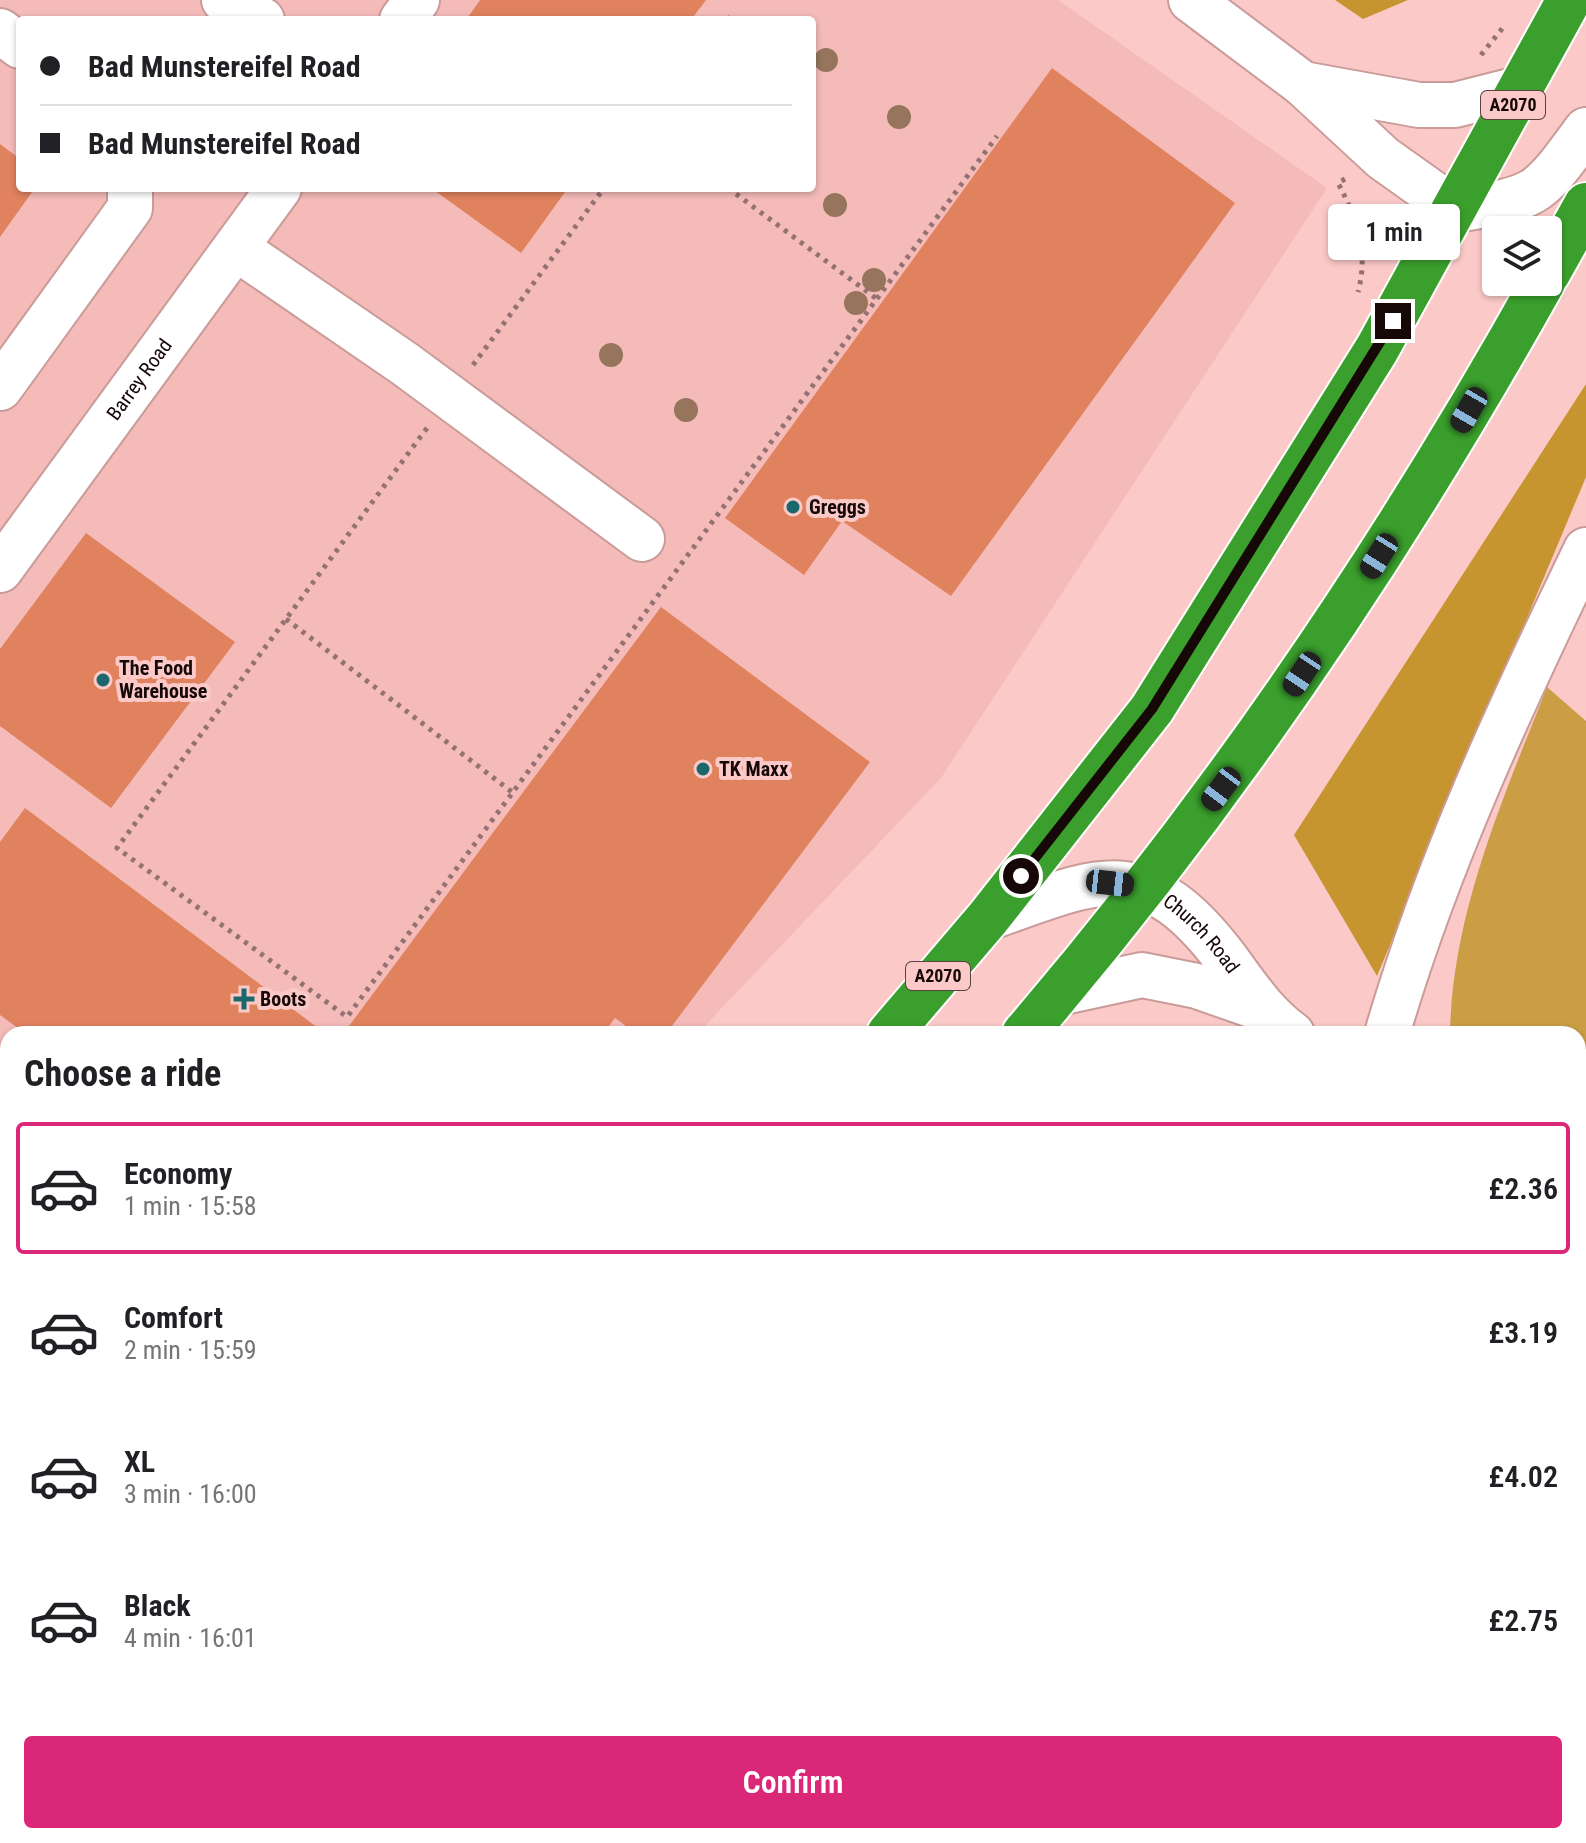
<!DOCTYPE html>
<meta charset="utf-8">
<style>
body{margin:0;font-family:"Roboto Condensed",sans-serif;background:#f2f2f2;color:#202124;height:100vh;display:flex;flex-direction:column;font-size:30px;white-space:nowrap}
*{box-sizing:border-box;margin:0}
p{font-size:26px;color:#757577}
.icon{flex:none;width:44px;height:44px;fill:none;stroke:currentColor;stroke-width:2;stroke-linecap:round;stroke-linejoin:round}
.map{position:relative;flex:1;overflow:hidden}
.side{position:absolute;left:0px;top:1026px;width:1586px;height:818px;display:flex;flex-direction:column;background:#fff;border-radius:24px 24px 0 0;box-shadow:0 2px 6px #0004}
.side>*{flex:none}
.top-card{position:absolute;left:16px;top:16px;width:800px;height:176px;border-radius:8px;box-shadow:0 2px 6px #0004;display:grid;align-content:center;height:176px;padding:0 24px;background:#fff}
.fabs{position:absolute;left:1482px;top:216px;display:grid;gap:16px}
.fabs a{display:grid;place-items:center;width:80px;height:80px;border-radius:8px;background:#fff;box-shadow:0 2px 6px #0004;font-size:40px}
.end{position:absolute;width:36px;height:36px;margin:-18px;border:10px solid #170808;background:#fff;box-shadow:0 0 0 4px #fff}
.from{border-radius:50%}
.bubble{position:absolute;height:56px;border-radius:8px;background:#fff;box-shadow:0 2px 6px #0004;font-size:26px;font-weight:600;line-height:56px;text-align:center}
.car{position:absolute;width:24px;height:48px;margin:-24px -12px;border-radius:10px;box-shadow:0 0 6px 2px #0007;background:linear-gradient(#222 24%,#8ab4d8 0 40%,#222 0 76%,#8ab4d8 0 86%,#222 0)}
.top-card b{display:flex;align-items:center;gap:28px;height:76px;font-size:30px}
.top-card b+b{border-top:2px solid #e0e0e0}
.top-card i{width:20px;height:20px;background:#202124}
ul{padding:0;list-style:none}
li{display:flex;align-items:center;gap:24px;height:132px;margin:0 16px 12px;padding:0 8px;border:4px solid transparent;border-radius:8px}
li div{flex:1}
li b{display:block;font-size:30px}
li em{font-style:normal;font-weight:600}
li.on{border-color:#db2777}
li>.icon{width:72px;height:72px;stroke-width:1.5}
h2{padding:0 24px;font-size:36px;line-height:96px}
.primary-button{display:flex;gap:16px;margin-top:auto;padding:16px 24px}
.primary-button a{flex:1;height:92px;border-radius:8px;background:#db2777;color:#fff;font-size:32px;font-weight:600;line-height:92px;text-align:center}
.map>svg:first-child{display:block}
</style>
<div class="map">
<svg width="1586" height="1843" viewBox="0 0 1586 1843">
<rect width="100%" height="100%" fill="#fbcac8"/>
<g fill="#f4bbb9" fill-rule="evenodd">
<path d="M0 0H1058L1327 188 941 778 697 1034H8V1112L0 1106ZM20 20H812V188H20Z"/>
<path d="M0 1583 8 1590V1679L0 1685Z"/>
<path d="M367 1836H951L959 1843H375Z"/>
</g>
<g fill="#cb9e45">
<path d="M1547 687 1586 721V1161L1578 1156V1034H1450C1452 913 1503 799 1547 687Z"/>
<path d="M951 1836H1343L1348 1843H959Z"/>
</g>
<g fill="#c69530">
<path d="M1335 0H1408L1363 19Z"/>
<path d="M1586 384V477L1377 976 1294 835Z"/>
<path d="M1578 1270 1586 1274V1347L1578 1358Z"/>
<path d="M1578 1723 1586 1734V1843H1348L1343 1836H1578Z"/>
<path d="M284 1836H366L374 1843H278Z"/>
<path d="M770 1836H951L959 1843H779Z"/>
</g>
<g fill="#e1825e">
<path d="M480 0H706L691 20H466Z"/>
<path d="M1052 68 1235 203 951 596 842 521 804 575 725 518Z"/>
<path d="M0 144 20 159V188H35L0 237Z"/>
<path d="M431 188H568L521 253Z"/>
<path d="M86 533 235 642 111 808 0 726V649Z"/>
<path d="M661 607 870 762 666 1034H637L615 1018 603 1034H343Z"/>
<path d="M25 808 233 964 326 1034H26L0 1015V842Z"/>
</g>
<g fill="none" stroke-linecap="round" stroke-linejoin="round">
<g stroke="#c99b99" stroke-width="48">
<g id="minor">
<path d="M224 0 262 20"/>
<path d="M1191 0 1303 84 1383 158 1456 210C1539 197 1536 198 1586 130"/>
<path d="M402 20 417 0"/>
<path d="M0 31 20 46"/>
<path d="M1303 84 1419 105H1455L1522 88"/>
<path d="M236 248 405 364 642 539"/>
<path d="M0 388 130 208V188"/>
<path id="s1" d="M0 570 279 188"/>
<path id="s2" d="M988 918C1097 880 1143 851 1224 956 1246 985 1262 1012 1292 1034"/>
<path d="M1059 993 1142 975 1197 986 1260 1008"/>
<path d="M1387 1034C1436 866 1510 707 1586 550"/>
<path d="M0 1085 8 1091"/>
<path d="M1578 1229 1586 1234"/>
</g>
</g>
<g stroke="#fff" stroke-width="48">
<g id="highway">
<path d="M1548 273 1586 205"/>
<path d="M889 1034 988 918 1152 709 1377 349 1569 0"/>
<path d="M1024 1034C1223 802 1394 549 1543 282"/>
<path d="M35 1843 46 1836"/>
<path d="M185 1843 194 1836"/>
</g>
</g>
<g stroke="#937271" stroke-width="5" stroke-dasharray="4 6" stroke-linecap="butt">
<path d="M728 20 733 13"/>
<path d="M1481 55 1505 25"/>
<path d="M1345 179 1338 183C1357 219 1369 251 1358 292"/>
<path d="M728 188 877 299"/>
<path d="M473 365 604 188"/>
<path d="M427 428 117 848 347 1017 997 136"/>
<path d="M286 619 512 792"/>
</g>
<use href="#minor" stroke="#fff" stroke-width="44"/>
<use href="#highway" stroke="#3a9f2c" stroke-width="44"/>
<g stroke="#8c6c6b" stroke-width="9">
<g id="rail">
<path d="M0 1253 8 1259"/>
<path d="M0 1286 8 1292"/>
<path d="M0 1448 8 1454"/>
<path d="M0 1473 8 1479"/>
<path d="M451 1836 460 1843"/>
<path d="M482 1836 491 1843"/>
<path d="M669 1836 677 1843"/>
<path d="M711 1836 719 1843"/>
</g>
</g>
<use href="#rail" stroke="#fbcac8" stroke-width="6" stroke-dasharray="18" stroke-linecap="butt"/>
</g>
<g fill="#96755c">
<circle cx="826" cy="60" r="12"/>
<circle cx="899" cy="117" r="12"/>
<circle cx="835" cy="205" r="12"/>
<circle cx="874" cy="280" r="12"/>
<circle cx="856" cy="303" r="12"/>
<circle cx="611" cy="355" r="12"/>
<circle cx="686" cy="410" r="12"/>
</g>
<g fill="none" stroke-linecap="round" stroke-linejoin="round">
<path stroke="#170808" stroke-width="10" d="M1021 876 1152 709 1393 321"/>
</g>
<g fill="#1a676c" stroke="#fbcac8" stroke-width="3">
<circle cx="793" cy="507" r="8"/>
<circle cx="103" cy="680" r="8"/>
<circle cx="703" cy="769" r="8"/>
<path d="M240 987h8v8h8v8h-8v8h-8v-8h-8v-8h8z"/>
</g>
<g text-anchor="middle" stroke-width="8" stroke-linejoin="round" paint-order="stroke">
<g fill="#fbcac8" stroke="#5b4242" stroke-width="2">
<rect x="1481" y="91" width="64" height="28" rx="6"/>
<rect x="906" y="962" width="64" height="28" rx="6"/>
</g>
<g font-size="18" font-weight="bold" fill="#170808">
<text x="1513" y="111">A2070</text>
<text x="938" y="982">A2070</text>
</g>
<g font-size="20" fill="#170808" stroke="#fbcac8">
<text dy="7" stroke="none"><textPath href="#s1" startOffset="236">Barrey Road</textPath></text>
<text dy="7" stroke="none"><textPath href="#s2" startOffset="236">Church Road</textPath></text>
</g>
<g font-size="20" font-weight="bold" fill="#170808" stroke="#fbcac8" text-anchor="start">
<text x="809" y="514">Greggs</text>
<text x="119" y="675">The Food<tspan x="119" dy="23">Warehouse</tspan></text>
<text x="719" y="776">TK Maxx</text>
<text x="260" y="1006">Boots</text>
</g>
</g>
</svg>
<div class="fabs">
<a><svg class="icon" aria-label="layers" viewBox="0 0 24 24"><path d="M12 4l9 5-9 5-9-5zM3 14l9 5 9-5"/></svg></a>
</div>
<i class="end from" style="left:1021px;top:876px"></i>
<i class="end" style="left:1393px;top:321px"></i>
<div class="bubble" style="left:1328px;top:204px;width:132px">1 min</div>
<i class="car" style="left:1469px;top:410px;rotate:210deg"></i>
<i class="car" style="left:1379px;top:556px;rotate:212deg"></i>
<i class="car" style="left:1302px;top:674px;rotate:214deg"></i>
<i class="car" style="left:1221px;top:789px;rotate:217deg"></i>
<i class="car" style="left:1110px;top:883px;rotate:96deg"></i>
<div class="top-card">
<b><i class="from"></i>Bad Munstereifel Road</b>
<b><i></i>Bad Munstereifel Road</b>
</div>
<section class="side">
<h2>Choose a ride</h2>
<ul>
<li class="on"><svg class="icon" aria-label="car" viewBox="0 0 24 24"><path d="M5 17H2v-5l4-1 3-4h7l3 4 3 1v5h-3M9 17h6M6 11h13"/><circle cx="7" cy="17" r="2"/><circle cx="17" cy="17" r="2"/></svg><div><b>Economy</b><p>1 min · 15:58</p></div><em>£2.36</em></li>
<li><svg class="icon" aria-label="car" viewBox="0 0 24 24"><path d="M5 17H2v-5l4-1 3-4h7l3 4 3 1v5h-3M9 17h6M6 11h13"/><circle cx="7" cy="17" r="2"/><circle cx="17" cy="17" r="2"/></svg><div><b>Comfort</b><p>2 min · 15:59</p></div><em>£3.19</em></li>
<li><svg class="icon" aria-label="car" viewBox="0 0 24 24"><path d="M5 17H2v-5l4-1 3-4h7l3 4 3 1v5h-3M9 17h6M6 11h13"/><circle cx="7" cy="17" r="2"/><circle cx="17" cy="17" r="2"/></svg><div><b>XL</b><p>3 min · 16:00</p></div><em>£4.02</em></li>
<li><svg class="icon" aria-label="car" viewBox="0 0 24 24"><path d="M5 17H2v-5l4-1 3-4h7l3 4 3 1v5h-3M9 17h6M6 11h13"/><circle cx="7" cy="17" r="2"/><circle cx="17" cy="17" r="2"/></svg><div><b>Black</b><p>4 min · 16:01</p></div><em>£2.75</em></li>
</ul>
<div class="primary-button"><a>Confirm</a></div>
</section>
</div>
